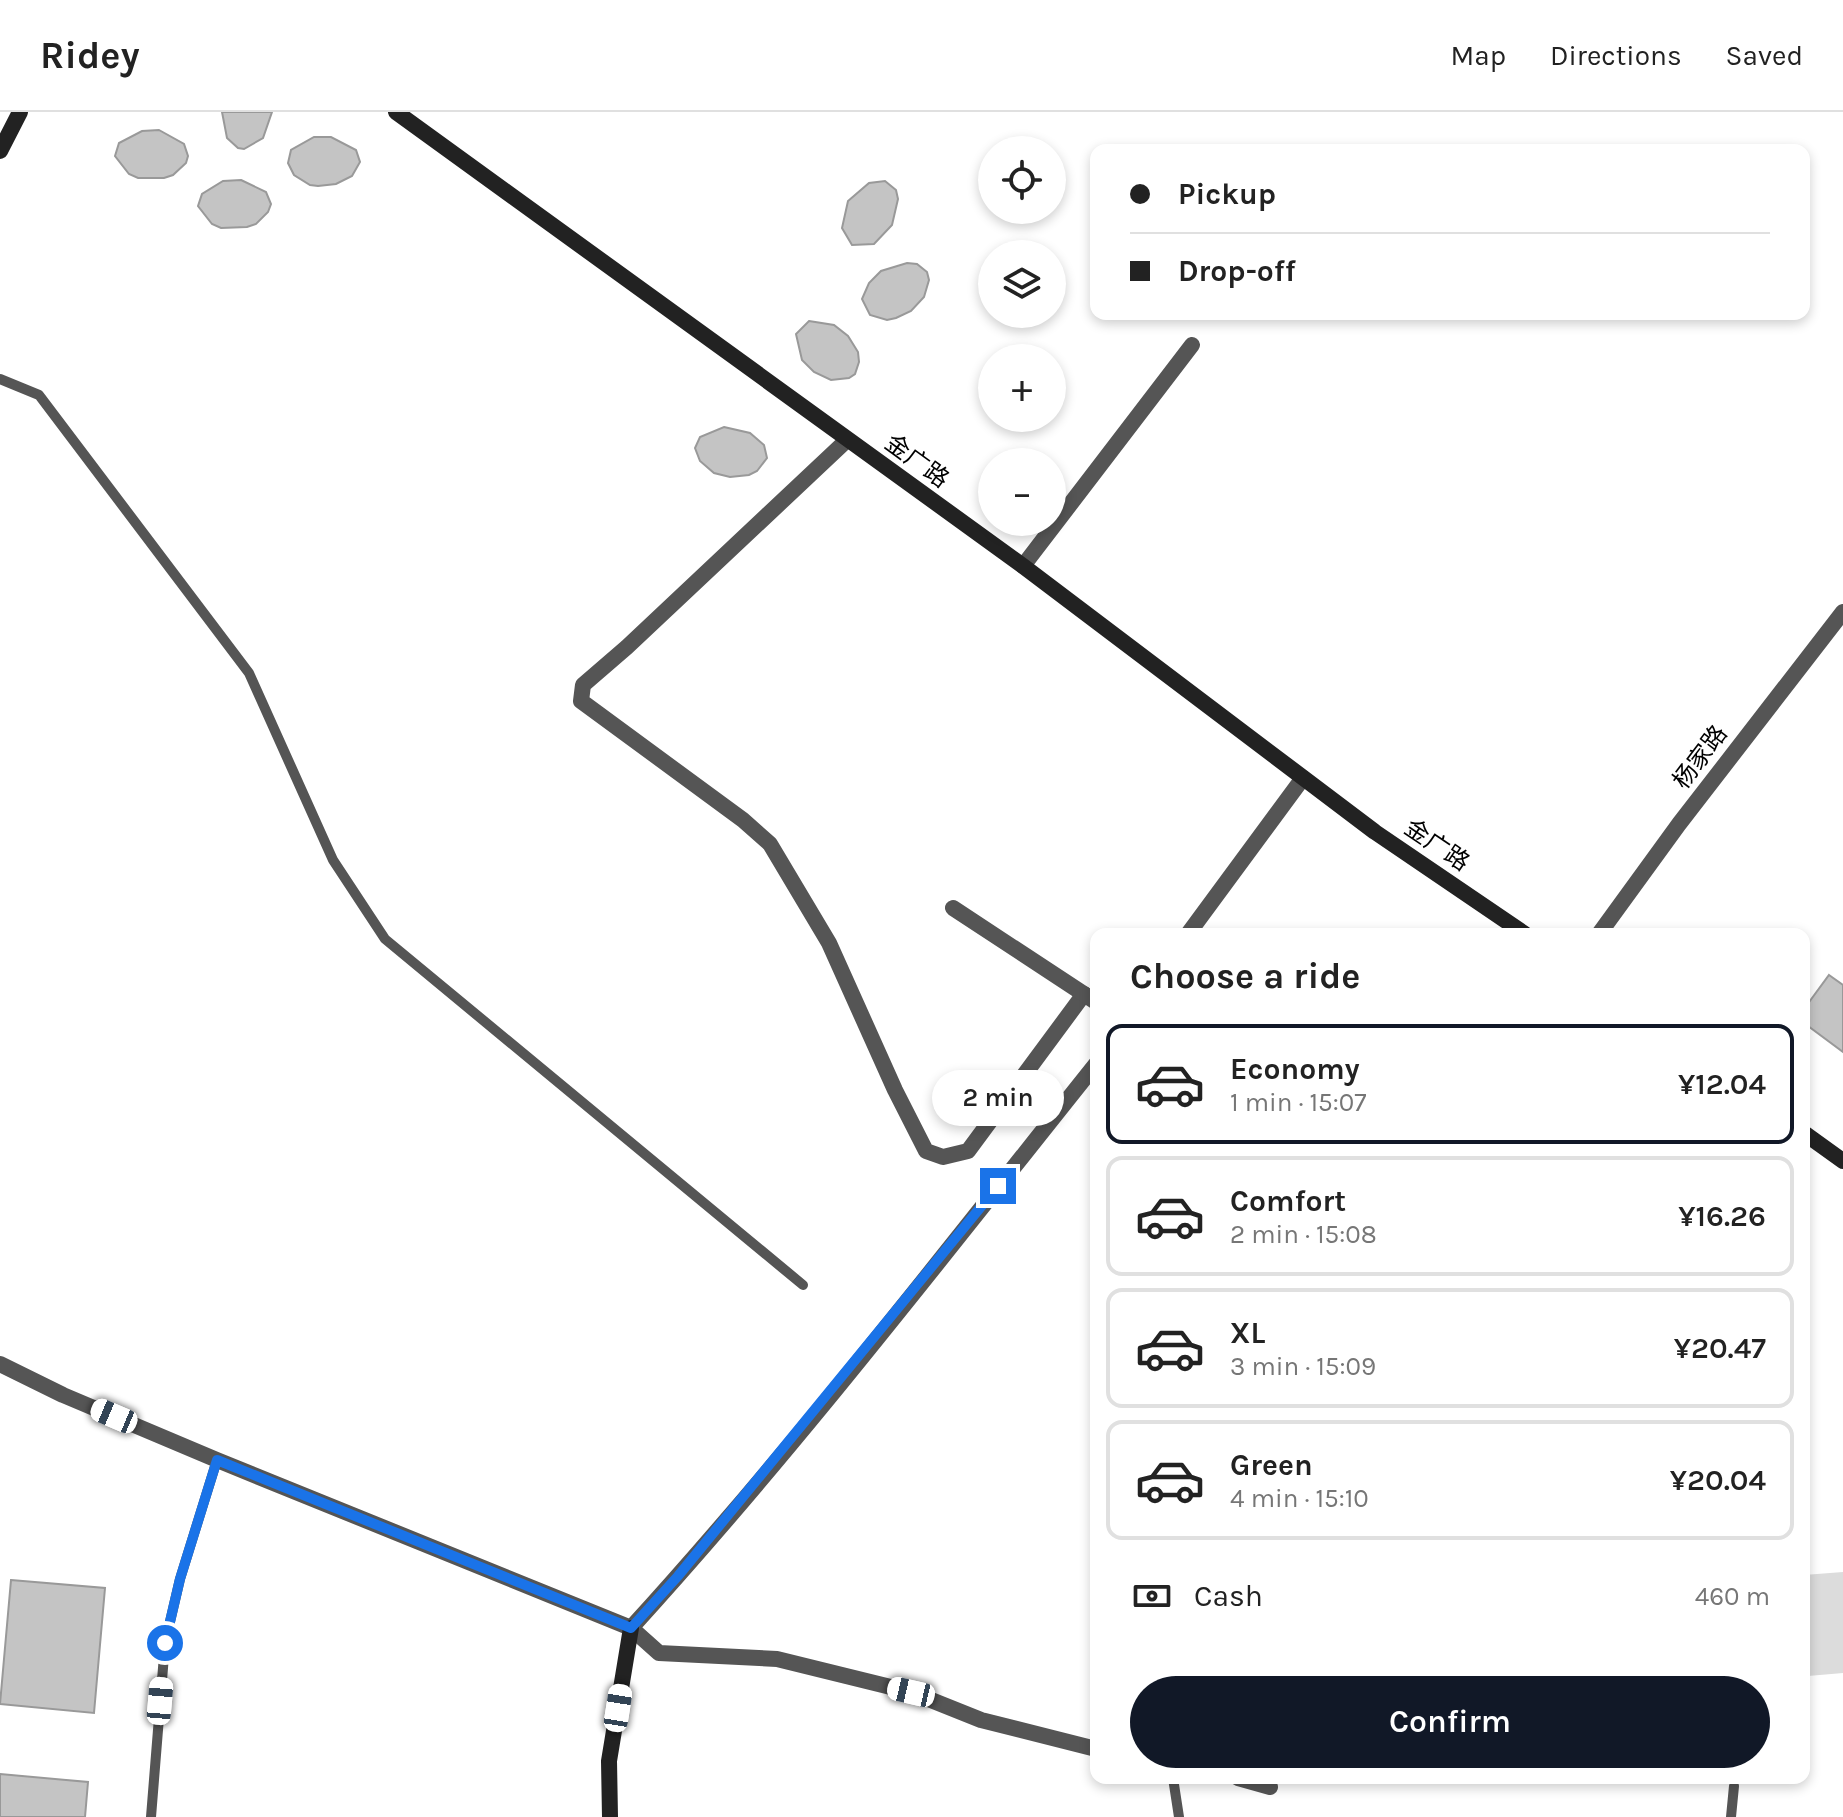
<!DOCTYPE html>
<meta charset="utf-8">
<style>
body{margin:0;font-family:Karla,"Noto Sans SC",sans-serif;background:#f2f2f2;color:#222;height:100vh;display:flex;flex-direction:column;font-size:30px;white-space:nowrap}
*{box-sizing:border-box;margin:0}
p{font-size:26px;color:#767676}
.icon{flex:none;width:44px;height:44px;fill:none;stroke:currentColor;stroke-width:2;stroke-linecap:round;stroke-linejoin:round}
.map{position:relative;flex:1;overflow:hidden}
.drawer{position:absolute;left:1090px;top:816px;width:720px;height:856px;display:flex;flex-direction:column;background:#fff;border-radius:16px;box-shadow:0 4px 12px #0003}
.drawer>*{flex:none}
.banner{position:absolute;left:1090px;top:32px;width:720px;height:176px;border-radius:16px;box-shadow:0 4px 12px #0003;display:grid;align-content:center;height:176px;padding:0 40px;background:#fff}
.controls{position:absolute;left:978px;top:24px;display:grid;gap:16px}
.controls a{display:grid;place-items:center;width:88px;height:88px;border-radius:50%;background:#fff;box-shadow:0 4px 12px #0003;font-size:40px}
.end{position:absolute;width:36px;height:36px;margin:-18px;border:10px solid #1a73e8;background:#fff;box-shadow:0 0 0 4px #fff}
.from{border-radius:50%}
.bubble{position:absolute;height:56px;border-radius:28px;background:#fff;box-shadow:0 4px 12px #0003;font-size:26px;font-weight:600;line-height:56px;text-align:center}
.car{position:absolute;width:24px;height:48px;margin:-24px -12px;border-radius:10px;box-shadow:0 0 6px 2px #0007;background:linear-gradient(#fff 24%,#345 0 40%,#fff 0 76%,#345 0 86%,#fff 0)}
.banner b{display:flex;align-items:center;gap:28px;height:76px;font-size:30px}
.banner b+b{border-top:2px solid #e0e0e0}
.banner i{width:20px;height:20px;background:#222}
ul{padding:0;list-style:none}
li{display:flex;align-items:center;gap:24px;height:120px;margin:0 16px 12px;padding:0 24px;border:4px solid #e0e0e0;border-radius:16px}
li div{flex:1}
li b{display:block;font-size:30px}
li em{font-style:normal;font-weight:600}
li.active{border-color:#111827}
li>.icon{width:72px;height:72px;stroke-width:1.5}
h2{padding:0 40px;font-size:36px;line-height:96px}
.pay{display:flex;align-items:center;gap:20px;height:88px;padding:0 40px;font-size:30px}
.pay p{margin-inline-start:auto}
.button{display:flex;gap:16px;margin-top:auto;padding:16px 40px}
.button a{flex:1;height:92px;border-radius:48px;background:#111827;color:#fff;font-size:32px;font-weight:600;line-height:92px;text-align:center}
header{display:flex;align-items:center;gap:48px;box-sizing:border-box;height:112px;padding:0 40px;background:#fff;border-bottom:2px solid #e0e0e0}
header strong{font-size:38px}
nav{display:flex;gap:44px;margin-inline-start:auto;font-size:28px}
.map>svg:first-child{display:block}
</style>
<header>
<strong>Ridey</strong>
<nav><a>Map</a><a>Directions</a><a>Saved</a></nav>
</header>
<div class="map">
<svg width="1843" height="1705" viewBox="0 0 1843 1705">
<rect width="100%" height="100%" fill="#fff"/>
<path fill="#dcdcdc" d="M1843 1460V1561L1808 1564 1804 1463Z"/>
<g fill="#c4c4c4" stroke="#999" stroke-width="2">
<path d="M222 0H272L263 26 244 37 238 36 227 26Z"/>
<path d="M159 18 184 32 188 44 186 51 173 63 164 66H138L129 62 115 44 119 31 142 19Z"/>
<path d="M314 25H331L356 38 360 50 352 64 336 72 318 74 310 73 294 63 288 51 291 38Z"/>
<path d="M241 68 266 80 271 92 268 100 256 112 247 115 221 116 212 112 198 94 202 82 223 69Z"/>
<path d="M885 69 896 78 898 87 892 113 874 132 852 133 842 116 848 89 869 71Z"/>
<path d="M907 151 917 152 927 160 929 168 924 185 911 199 896 206 887 208 870 203 862 187 869 171 881 159Z"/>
<path d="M809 209 834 213 848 224 858 240 859 250 855 262 849 266 831 268 814 260 802 248 796 222Z"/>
<path d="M724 315 750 321 764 333 767 346 757 359 749 363 730 365 714 361 700 349 695 336 700 325Z"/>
<path d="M1829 863 1843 873V940L1804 911V897Z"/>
<path d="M11 1468 105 1476 94 1601 0 1592Z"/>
<path d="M0 1662 88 1670 85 1705H0Z"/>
</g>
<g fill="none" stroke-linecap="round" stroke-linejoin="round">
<g stroke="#555" stroke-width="10">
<path d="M0 267 39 283 249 561 333 748 385 827 803 1173"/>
<path d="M1173 1666 1179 1705"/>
<path d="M151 1705 165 1531 180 1467 217 1348"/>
<path d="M1731 1705 1734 1674"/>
</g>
<g stroke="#555" stroke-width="16">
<path d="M847 328 627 535 583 573 581 589 743 708 770 732 829 831 895 978 926 1039 943 1045 968 1039 1084 882"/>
<path d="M1023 454 1192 233"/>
<path d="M953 796 1096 890"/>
<path d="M1188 822 1303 666"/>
<path d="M1599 822 1679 712 1843 500"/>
<path d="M0 1252 63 1283 217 1348 631 1516 659 1541 777 1547 911 1580 981 1608 1096 1637"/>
<path d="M631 1516C795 1336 944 1142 1096 952"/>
<path d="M1238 1666 1270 1675"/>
</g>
<g stroke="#222" stroke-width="16">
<path d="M396 0 1023 454 1375 720 1525 822"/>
<path d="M0 39 20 0"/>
<path d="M1804 1021 1843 1049"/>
<path d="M610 1705 609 1649 631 1516"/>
</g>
</g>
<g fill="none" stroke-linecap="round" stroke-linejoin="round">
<path stroke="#1a73e8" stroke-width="10" d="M165 1531 180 1467 217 1348 631 1516 678 1464 998 1074"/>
</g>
<g text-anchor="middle" stroke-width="6" stroke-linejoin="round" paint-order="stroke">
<g font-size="24" fill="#000" stroke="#fff">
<text transform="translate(917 349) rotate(36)" y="8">金广路</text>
<text transform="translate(1700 645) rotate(-53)" y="8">杨家路</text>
<text transform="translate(1437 733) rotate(34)" y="8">金广路</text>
</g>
</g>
</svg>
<div class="controls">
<a><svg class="icon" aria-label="locate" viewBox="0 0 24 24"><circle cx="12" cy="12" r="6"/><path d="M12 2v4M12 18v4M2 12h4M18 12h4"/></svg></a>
<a><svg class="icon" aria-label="layers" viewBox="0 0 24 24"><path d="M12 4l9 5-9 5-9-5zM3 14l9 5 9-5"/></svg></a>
<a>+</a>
<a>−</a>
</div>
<i class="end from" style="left:165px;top:1531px"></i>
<i class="end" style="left:998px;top:1074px"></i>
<div class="bubble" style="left:932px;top:958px;width:132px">2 min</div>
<i class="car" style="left:114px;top:1304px;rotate:293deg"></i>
<i class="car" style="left:911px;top:1580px;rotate:283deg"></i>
<i class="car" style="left:160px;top:1589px;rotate:5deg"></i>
<i class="car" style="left:618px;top:1596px;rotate:9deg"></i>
<div class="banner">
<b><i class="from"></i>Pickup</b>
<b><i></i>Drop-off</b>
</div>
<section class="drawer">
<h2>Choose a ride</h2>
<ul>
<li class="active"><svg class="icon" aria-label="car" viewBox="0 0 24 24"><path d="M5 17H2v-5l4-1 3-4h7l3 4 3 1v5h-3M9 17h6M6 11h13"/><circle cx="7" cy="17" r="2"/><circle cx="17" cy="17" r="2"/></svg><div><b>Economy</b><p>1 min · 15:07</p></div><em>¥12.04</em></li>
<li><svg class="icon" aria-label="car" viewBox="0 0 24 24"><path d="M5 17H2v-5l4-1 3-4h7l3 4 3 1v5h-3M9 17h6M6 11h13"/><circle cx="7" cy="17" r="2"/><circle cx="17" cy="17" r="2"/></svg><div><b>Comfort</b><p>2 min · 15:08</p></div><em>¥16.26</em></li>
<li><svg class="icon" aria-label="car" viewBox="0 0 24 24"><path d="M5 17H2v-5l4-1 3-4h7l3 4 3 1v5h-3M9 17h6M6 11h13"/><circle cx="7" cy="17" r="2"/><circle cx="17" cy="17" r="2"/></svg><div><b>XL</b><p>3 min · 15:09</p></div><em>¥20.47</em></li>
<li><svg class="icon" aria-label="car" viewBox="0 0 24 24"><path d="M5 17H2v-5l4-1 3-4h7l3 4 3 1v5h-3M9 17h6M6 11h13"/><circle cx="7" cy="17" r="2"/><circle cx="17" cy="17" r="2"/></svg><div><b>Green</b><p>4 min · 15:10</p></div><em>¥20.04</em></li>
</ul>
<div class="pay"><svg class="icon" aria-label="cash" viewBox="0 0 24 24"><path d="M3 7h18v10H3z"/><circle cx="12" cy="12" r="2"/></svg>Cash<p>460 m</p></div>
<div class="button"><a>Confirm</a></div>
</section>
</div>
